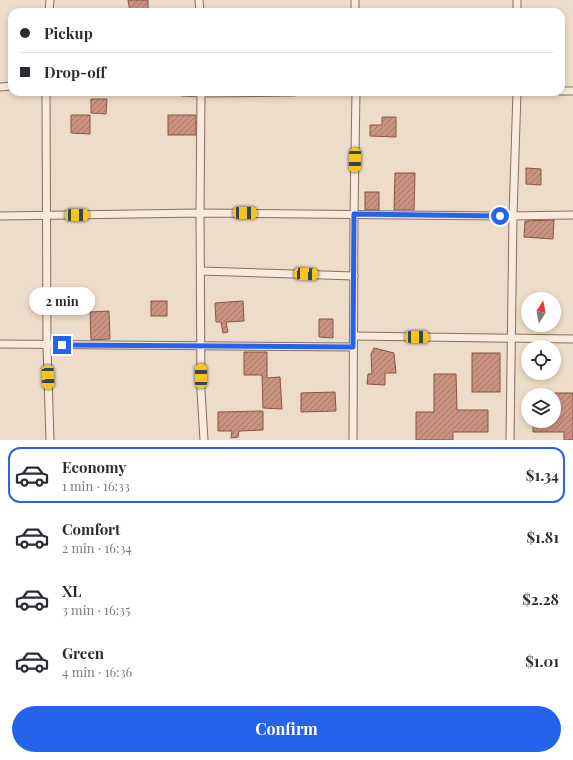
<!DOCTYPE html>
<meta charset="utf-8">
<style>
body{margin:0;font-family:"Playfair Display",serif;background:#f7f7f7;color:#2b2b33;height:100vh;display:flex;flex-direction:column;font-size:15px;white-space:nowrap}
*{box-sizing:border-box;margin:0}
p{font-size:13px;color:#7c7c81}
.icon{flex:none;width:22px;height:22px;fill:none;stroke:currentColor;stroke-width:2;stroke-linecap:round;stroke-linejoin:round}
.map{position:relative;height:440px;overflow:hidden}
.panel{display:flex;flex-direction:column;background:#fff;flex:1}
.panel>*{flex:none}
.banner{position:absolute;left:8px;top:8px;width:557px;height:88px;border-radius:12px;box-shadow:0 2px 6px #0003;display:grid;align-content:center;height:88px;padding:0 12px;background:#fff}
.needle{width:26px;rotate:11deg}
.fabs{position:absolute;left:521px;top:292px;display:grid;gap:8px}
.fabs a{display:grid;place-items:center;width:40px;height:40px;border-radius:50%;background:#fff;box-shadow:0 2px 6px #0003;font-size:20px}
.end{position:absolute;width:18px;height:18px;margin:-9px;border:5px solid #2563eb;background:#fff;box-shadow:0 0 0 2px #fff}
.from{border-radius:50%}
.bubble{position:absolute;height:28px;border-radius:14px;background:#fff;box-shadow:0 2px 6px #0003;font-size:13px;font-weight:700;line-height:28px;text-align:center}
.car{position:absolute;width:12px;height:24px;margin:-12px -6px;border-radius:5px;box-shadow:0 0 3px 1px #0007;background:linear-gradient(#f5c518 24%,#345 0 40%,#f5c518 0 76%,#345 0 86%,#f5c518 0)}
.banner b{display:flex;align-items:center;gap:14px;height:38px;font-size:15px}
.banner b+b{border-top:1px solid #e1e1e2}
.banner i{width:10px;height:10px;background:#2b2b33}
ul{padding:7px 0 0;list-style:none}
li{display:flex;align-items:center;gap:12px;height:56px;margin:0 8px 6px;padding:0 4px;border:2px solid transparent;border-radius:12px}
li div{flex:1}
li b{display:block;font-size:15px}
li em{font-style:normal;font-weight:700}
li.selected{border-color:#2563eb}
li>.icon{width:36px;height:36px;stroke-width:1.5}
.cta{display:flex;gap:8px;margin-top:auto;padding:8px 12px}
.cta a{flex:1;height:46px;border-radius:24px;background:#2563eb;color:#fff;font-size:16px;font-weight:700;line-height:46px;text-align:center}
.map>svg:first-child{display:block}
</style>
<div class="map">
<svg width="573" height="440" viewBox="0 0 573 440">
<defs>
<pattern id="building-hatch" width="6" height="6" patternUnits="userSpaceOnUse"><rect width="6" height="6" fill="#c99381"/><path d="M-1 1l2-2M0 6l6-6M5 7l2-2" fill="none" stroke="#a47869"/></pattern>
</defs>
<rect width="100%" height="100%" fill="#eddcc9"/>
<g fill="url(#building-hatch)" stroke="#875445">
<path d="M128 0H148V12H130Z"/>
<path d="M91 99H107L106 114 91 113Z"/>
<path d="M71 115H90V134L71 133Z"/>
<rect x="168" y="115" width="28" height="20"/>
<path d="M382 117H396V137L370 136V125H382Z"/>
<path d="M526 168 541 169V185L526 184Z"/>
<path d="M395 173H415L414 210H394Z"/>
<rect x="365" y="192" width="14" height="18"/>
<path d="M554 220 553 239 524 237 525 221Z"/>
<rect x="151" y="301" width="16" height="15"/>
<path d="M243 301 244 321 226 322 228 332 223 333 221 322H216L215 303Z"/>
<path d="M109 311 110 339 91 340 90 312Z"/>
<path d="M319 319H333V338L319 337Z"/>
<path d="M374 348 394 353 396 373H385V385L367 384 368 374H372L371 354Z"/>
<path d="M244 352H267V378L280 377 282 409 263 408 262 375H244Z"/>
<rect x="472" y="353" width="28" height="39"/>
<path d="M434 374H456L457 410H488V432H453V440H416V412H434Z"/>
<path d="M335 392 336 411 301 412V393Z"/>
<path d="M554 393H573V440H564V432H533V421H554Z"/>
<path d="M263 411V430L239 431 238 437 231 438 232 431H218V412Z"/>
</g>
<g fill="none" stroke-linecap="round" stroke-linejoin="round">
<g stroke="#896e5e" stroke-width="9">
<g id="minor">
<path d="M199 0 200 12"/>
<path d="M355 0V12"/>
<path d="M517 0V12"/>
<path d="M49 12 50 0"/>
<path d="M0 87 12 86"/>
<path d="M561 91H573"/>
<path d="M46 92 47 345 50 440"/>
<path d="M182 92 201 93 294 92"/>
<path d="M201 92 200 213 201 391 204 440"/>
<path d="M0 216 200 213 500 216 573 215"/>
<path d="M201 271 354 276"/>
<path d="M354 336 573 339"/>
<path d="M0 344 353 347"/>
<path d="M353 440 354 214 356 92"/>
<path d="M510 440 513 216 517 92"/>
</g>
</g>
<use href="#minor" stroke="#f8ebdd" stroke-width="7"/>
</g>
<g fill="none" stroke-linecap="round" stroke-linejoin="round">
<path stroke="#2563eb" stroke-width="5" d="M62 345 353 347 354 214 500 216"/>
</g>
</svg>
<div class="fabs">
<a><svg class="needle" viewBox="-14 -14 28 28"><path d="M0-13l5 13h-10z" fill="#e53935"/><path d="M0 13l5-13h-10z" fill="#7c7c81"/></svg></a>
<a><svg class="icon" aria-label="locate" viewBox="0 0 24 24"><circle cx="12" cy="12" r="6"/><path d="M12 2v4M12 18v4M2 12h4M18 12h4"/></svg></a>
<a><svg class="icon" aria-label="layers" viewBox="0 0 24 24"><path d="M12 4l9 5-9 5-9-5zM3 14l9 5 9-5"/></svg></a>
</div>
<i class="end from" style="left:500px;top:216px"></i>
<i class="end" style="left:62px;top:345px"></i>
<div class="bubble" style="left:29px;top:287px;width:66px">2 min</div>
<i class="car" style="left:355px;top:160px;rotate:181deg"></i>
<i class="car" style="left:245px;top:213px;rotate:91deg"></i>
<i class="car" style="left:77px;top:215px;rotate:89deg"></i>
<i class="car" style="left:306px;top:274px;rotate:93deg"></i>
<i class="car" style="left:417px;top:337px;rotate:91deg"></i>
<i class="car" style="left:201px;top:376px;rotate:0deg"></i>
<i class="car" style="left:48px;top:377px;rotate:178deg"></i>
<div class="banner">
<b><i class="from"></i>Pickup</b>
<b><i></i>Drop-off</b>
</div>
</div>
<section class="panel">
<ul>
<li class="selected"><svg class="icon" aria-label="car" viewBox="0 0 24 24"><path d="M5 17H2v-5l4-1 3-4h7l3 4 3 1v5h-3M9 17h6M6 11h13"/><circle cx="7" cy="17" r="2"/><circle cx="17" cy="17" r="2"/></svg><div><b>Economy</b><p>1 min · 16:33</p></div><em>$1.34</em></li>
<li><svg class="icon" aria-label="car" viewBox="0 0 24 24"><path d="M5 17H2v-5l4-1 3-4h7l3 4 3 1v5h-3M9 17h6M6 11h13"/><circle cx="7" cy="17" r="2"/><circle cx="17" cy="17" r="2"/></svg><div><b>Comfort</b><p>2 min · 16:34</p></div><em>$1.81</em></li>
<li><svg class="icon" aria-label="car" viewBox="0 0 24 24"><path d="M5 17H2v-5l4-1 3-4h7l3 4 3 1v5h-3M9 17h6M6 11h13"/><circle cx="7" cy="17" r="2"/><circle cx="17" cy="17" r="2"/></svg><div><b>XL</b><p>3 min · 16:35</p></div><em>$2.28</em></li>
<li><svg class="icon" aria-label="car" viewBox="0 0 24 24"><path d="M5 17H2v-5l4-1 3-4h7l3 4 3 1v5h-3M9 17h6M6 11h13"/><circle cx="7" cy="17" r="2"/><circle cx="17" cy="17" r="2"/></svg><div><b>Green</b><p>4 min · 16:36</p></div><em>$1.01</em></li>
</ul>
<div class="cta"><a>Confirm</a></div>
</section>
